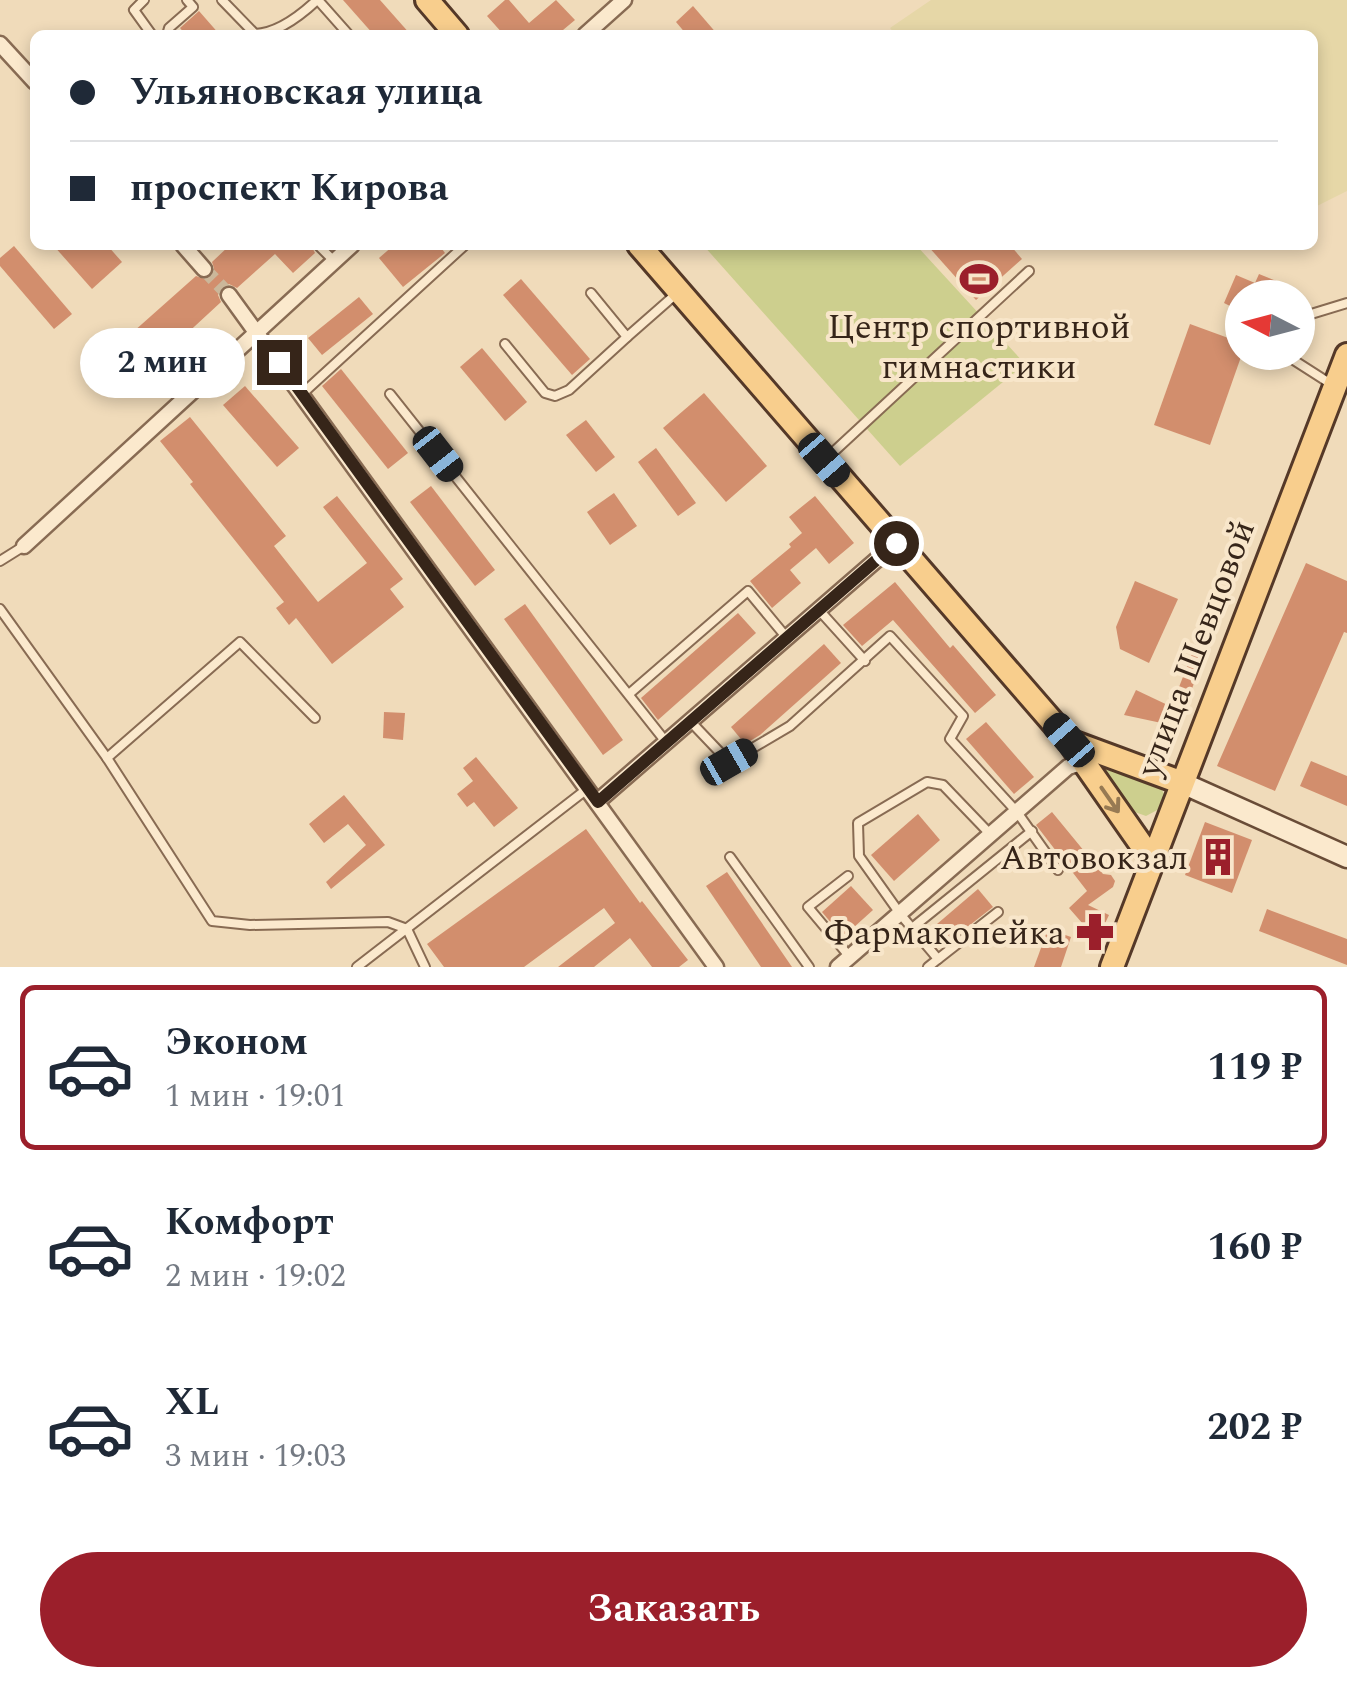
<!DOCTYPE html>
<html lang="ru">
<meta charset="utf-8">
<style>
body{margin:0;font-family:Spectral,serif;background:#f2f2f3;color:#1f2937;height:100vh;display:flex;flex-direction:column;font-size:38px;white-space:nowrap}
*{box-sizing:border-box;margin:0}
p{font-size:32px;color:#747a83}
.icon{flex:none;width:55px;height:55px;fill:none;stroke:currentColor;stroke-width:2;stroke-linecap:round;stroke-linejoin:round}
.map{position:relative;height:967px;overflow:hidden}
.panel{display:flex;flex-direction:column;background:#fff;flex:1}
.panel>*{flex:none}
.top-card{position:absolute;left:30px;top:30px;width:1288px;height:220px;border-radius:15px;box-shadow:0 5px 15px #0003;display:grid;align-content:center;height:220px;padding:0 40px;background:#fff}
.needle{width:65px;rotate:276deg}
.buttons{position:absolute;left:1225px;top:280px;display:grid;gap:20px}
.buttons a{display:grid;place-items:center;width:90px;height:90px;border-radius:50%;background:#fff;box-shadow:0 5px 15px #0003;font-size:50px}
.end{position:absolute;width:45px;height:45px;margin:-22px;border:12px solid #362519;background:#fff;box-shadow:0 0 0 5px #fff}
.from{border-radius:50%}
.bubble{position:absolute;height:70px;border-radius:35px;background:#fff;box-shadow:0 5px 15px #0003;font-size:32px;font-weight:700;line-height:70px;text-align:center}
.car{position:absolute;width:30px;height:60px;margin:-30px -15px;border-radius:12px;box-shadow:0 0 8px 2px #0007;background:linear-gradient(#222 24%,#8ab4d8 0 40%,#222 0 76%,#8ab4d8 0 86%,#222 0)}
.top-card b{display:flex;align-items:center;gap:35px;height:95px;font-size:38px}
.top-card b+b{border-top:2px solid #e0e1e3}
.top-card i{width:25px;height:25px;background:#1f2937}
ul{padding:18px 0 0;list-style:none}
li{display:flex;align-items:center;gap:30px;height:165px;margin:0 20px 15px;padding:0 20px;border:5px solid transparent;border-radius:15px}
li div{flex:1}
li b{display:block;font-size:38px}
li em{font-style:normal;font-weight:700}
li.on{border-color:#9b1f2b}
li>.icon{width:90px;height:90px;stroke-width:1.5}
.button{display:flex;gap:20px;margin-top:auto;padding:20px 40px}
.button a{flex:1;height:115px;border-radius:60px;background:#9b1f2b;color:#fff;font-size:40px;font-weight:700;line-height:115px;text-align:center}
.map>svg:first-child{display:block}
</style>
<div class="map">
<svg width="1347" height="967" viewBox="0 0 1347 967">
<rect width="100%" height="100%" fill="#f0dbba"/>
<path fill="#e6d7a7" d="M931 0H1347V191L1313 208 1312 35H896L890 28Z"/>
<g fill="#cdcf8e">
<path d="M703 245H916L1025 364 900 466Z"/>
<path d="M1091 756 1160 786 1164 794 1161 808 1146 816 1129 810Z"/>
</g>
<g fill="#d28e6d">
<path d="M343 0H380L411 35H374Z"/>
<path d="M505 0H509L529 23 556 0 575 20 557 35H504L487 16Z"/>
<path d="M693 6 718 35H687L676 22Z"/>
<path d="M199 11 220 35H186L180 28Z"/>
<path d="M53 245H107L122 262 92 289Z"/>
<path d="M230 245H311L315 253 293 273 275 254 237 288 229 284 222 287 218 295 221 302 182 338 199 357 175 379 133 332 196 276 205 279 212 276 214 268 212 262Z"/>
<path d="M394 245H439L445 253 403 287 379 258Z"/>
<path d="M927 245H1010L1022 259 976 300Z"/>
<path d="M14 246 72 314 54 329 0 266V258Z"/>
<path d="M1259 274 1279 282 1272 298H1242V312L1224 303 1236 275 1255 283Z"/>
<path d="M521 279 590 359 572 375 503 295Z"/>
<path d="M359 297 373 314 322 355 308 338Z"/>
<path d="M1190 324 1242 343V354L1210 445 1154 425Z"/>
<path d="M482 348 527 402 505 421 460 367Z"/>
<path d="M341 369 408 453 388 469 322 386Z"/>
<path d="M245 386 299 448 277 467 223 405Z"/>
<path d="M704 393 767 466 726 502 663 428Z"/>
<path d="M190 417 286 536 274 546 318 602 367 563 323 507 337 496 403 579 390 589 404 607 332 664 296 618 289 625 276 608 284 602 190 484 193 482 160 441Z"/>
<path d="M586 420 615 457 596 472 566 435Z"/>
<path d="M656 448 696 503 678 516 638 462Z"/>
<path d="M431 486 495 570 475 586 410 502Z"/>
<path d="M614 493 637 526 610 545 587 512Z"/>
<path d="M815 496 854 543 829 564 816 548 790 570 801 583 772 608 750 581 791 547 789 544 802 533 789 517Z"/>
<path d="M1306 563 1347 581V633L1344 632 1275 791 1217 766Z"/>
<path d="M1135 581 1178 599 1149 663 1120 649 1116 627Z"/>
<path d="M895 582 950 648 953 645 996 695 975 713 893 620 862 646 843 625Z"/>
<path d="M525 604 623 740 603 755 504 619Z"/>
<path d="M738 613 756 633 658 720 641 698Z"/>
<path d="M1204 623 1216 627 1184 709 1172 705Z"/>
<path d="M824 644 841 663 760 735 745 744 731 727Z"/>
<path d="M1136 690 1174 708 1171 725 1124 715Z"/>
<path d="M384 712 405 713 403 740 383 738Z"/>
<path d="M986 722 1034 777 1014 794 966 739Z"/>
<path d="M476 757 518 808 494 827 474 802 467 807 457 794 473 781 463 768Z"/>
<path d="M1311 761 1347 776V806L1300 786Z"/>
<path d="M344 795 385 845 331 889 326 882 366 845 348 824 324 843 309 824Z"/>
<path d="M1052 812 1103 874 1111 875 1115 881 1113 887 1088 905 1109 915 1097 940 1069 908 1087 891 1036 825Z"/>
<path d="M918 814 940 840 894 881 871 855Z"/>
<path d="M1205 822 1252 840 1232 893 1185 875Z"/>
<path d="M586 829 640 903 642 901 688 960 679 967H652L630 938 594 967H558L615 923 604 908 524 967H444L427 944Z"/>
<path d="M727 872 792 967H761L706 886Z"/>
<path d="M851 886 873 910 843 937 822 912Z"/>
<path d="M978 889 993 907 943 946 930 930Z"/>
<path d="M1267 909 1347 939V965L1259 931Z"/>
<path d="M1048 929 1071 937 1061 967H1034Z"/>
</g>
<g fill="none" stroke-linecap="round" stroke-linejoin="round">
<path stroke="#cbb79a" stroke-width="14" stroke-dasharray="14 7" stroke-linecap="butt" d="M204 269 229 295"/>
<g stroke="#886b53" stroke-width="12">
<g id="lane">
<path d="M144 0 134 10 152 35"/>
<path d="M222 0 255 34C278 33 301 15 317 0"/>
<path d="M318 0 349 35"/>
<path d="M167 35 169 28 193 7 187 0"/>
<path d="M318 245 334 261"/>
<path d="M591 293 627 337 676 294"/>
<path d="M1298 318 1347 303"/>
<path d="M505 344 545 393 555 396 569 390 627 337"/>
<path d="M1281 352 1331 384"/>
<path d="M302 394 465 245"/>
<path d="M390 394 666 742"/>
<path d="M828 457 1029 271"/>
<path d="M0 561 24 546"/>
<path d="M0 609 107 758 212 921 250 925 388 922 407 929 425 967"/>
<path d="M819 610 865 661"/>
<path d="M629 694 748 591 787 638"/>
<path d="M690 721 729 762 790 726 890 636 963 716 950 739 1017 812 1058 870"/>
<path d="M107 758 240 642 315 718"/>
<path d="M730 857 809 967"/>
<path d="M848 876 808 907 849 956"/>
<path d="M912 928 1032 831"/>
<path d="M938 959 998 912"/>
<path d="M357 967 587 789"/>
<path d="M928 967 938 959 901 915 859 856 858 823 927 782 943 785 991 835"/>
</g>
</g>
<g stroke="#886b53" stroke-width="19">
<g id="street">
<path d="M585 35 624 0"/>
<path d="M0 44 35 82"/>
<path d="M183 245 204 269"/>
<path d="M229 295 716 967"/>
<path d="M24 546 352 245"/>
<path d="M597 802 896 543"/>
<path d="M838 967 1068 767 1084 762"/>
</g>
</g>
<g stroke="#694c37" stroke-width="25">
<path id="secondary" d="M1180 782 1347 857"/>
</g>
<g stroke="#553928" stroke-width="28">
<g id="primary">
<path d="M427 0 457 35"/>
<path d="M639 245 1069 741 1152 860"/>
<path d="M1069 741 1180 782"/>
<path d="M1112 967 1347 355"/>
</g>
</g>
<use href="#lane" stroke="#fbe9cd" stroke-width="8"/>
<use href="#street" stroke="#fbe9cd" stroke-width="14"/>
<use href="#secondary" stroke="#fbe9cd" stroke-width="20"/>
<use href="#primary" stroke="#f8ce8d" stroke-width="22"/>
</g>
<defs><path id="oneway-shaft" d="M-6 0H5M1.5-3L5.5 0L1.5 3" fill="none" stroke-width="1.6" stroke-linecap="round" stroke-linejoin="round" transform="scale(2.5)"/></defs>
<use stroke="#977a53" href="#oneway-shaft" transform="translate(1110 800) rotate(55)"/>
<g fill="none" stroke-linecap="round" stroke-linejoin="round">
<path stroke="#362519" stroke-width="12" d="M279 362 598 802 896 543"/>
</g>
<defs>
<g id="stadium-bare" transform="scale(3)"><path d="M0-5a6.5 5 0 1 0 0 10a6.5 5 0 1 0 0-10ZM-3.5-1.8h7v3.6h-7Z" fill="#9b1f2b" stroke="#f8e6ca" stroke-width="2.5" paint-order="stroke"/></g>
<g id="building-bare" transform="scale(3)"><path d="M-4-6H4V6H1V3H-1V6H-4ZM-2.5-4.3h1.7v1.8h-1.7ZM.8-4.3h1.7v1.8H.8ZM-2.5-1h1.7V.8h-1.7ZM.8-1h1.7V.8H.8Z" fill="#9b1f2b" stroke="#f8e6ca" stroke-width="2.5" paint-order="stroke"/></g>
<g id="pharmacy-bare" transform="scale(3)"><path d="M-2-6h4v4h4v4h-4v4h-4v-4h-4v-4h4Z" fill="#9b1f2b" stroke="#f8e6ca" stroke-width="2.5" paint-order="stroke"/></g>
</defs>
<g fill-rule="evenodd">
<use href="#stadium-bare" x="979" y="279"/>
<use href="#building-bare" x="1218" y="857"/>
<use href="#pharmacy-bare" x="1095" y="932"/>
</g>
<g text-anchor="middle" stroke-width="8" stroke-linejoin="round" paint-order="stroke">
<g font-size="35" fill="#362519" stroke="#f8e6ca" text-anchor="end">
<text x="979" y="338" text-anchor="middle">Центр спортивной<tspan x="979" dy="40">гимнастики</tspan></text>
<text x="1188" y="869">Автовокзал</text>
<text x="1065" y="944">Фармакопейка</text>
</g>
<g font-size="35" fill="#362519" stroke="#f8e6ca">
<text transform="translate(1195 648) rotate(-69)" y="12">улица Шевцовой</text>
</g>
</g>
</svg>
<div class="buttons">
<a><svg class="needle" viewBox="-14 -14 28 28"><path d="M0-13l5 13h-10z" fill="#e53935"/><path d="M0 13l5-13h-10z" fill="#747a83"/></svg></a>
</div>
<i class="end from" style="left:896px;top:543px"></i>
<i class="end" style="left:279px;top:362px"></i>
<div class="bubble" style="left:80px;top:328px;width:165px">2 мин</div>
<i class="car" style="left:438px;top:454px;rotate:142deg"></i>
<i class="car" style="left:824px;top:460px;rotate:139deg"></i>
<i class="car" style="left:1069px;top:740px;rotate:319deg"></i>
<i class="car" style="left:729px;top:762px;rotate:60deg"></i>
<div class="top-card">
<b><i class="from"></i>Ульяновская улица</b>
<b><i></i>проспект Кирова</b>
</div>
</div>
<section class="panel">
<ul>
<li class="on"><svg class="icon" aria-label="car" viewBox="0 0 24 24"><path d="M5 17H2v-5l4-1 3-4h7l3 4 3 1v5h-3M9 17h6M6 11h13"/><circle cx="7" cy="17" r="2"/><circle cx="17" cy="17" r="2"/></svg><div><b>Эконом</b><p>1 мин · 19:01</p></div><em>119 ₽</em></li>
<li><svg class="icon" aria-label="car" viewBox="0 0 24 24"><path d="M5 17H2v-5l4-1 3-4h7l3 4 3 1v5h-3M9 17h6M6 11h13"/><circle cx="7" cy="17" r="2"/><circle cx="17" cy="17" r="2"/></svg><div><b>Комфорт</b><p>2 мин · 19:02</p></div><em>160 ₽</em></li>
<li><svg class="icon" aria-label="car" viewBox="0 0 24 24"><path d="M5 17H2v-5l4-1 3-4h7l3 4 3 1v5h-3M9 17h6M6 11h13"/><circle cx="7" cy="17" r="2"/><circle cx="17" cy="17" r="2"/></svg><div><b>XL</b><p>3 мин · 19:03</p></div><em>202 ₽</em></li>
</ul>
<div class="button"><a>Заказать</a></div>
</section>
